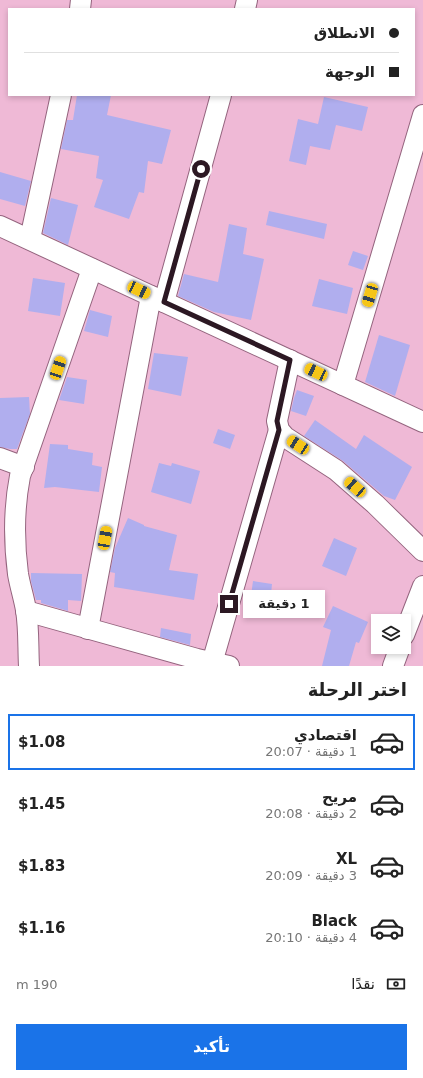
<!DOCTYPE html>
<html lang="ar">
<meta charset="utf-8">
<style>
body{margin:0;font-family:"DejaVu Sans","Noto Sans Arabic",sans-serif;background:#f2f2f2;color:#222;direction:rtl;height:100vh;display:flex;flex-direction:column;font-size:15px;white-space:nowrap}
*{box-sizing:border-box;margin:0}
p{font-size:13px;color:#767676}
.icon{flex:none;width:22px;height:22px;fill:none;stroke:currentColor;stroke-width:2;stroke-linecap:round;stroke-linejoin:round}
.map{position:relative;height:666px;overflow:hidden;direction:ltr}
.side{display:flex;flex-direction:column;background:#fff;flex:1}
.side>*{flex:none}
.hud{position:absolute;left:8px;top:8px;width:407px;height:88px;border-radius:0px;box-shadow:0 2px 6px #0003;direction:rtl;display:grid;align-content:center;height:88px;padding:0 16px;background:#fff}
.tools{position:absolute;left:371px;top:614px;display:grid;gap:8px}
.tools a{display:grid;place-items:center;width:40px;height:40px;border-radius:0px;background:#fff;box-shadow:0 2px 6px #0003;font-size:20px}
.end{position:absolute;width:18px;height:18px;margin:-9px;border:5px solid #2c1823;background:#fff;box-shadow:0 0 0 2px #fff}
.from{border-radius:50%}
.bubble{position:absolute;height:28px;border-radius:0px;background:#fff;box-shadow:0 2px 6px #0003;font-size:13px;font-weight:700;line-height:28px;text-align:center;direction:rtl}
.car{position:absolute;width:12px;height:24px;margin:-12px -6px;border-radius:5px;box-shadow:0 0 3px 1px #0007;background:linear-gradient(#f5c518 24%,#345 0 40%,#f5c518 0 76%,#345 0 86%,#f5c518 0)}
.hud b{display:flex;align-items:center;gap:14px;height:38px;font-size:15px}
.hud b+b{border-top:1px solid #e0e0e0}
.hud i{width:10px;height:10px;background:#222}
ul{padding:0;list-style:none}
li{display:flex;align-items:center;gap:12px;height:56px;margin:0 8px 6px;padding:0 8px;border:2px solid transparent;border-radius:0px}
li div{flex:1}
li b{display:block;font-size:15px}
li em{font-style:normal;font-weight:700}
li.selected{border-color:#1a73e8}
li>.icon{width:36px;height:36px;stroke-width:1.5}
h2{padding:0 16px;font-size:18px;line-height:48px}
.pay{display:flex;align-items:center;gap:10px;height:44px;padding:0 16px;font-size:15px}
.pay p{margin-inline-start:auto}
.button{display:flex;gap:8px;margin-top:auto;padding:8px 16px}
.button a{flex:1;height:46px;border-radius:0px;background:#1a73e8;color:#fff;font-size:16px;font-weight:700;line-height:46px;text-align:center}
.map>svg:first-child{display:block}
</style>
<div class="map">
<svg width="423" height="666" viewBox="0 0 423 666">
<rect width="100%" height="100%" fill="#efb9d6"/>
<g fill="#b0aeee">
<path d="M77 95H111L107 115 171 130 162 164 148 161 144 193 139 192 129 219 94 207 103 180 96 178 99 156 61 149 67 120H73Z"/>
<path d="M324 97 368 107 362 131 336 125 330 150 310 146 306 165 289 161 298 119 318 124Z"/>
<path d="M0 172 31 181 25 206 0 199Z"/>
<path d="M51 198 78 205 68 245 43 233Z"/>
<path d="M269 211 327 224 324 239 266 225Z"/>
<path d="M229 224 247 228 243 254 264 259 251 320 214 312 178 296 184 274 218 282Z"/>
<path d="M353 251 368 256 363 270 348 265Z"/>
<path d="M33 278 65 283 60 316 28 311Z"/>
<path d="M319 279 353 288 347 314 312 306Z"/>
<path d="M90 310 112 316 108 337 84 331Z"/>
<path d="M379 335 410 345 395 396 365 382Z"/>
<path d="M154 353 188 357 181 396 148 389Z"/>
<path d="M67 377 87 380 84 404 59 400Z"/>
<path d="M297 390 314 396 306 416 291 411 294 398Z"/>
<path d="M29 397 30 414 17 449H10L0 447V398Z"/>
<path d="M315 420 356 449 364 435 412 467 395 500 384 496 343 461 304 436Z"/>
<path d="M218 429 235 435 230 449 213 443Z"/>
<path d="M50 444 68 445V449L93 453 92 465 102 467 99 492 55 487 44 488Z"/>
<path d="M159 463 171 466 172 463 200 471 191 504 151 492Z"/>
<path d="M128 518 144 525V526L177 535 169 570 198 574 194 600 114 587 115 573 110 572 115 548Z"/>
<path d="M334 538 357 548 346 576 322 566Z"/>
<path d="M31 573 82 574 81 601 68 600V611L41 603V600H36L31 581Z"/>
<path d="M253 581 272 584 270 605 250 603Z"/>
<path d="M333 606 368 622 359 643 356 642 349 666H322L331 630 323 627Z"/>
<path d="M161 628 191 634 190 645 160 637Z"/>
</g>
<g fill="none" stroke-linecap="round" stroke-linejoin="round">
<g stroke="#94647e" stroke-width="22">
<g id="minor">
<path d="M80 9 81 0"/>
<path d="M245 9 247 0"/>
<path d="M0 226 423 422"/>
<path d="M30 239 61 95"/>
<path d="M164 302 221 95"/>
<path d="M290 360 277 421 279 430 285 437 336 470 375 504 423 551"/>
<path d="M343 385 423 115"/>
<path d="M0 458 24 467"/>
<path d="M26 611 197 659 229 666"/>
<path d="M88 629 151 296"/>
<path d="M404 635 423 586"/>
<path d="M212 663 279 430"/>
<path d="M29 666C28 648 29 629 26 610 24 598 20 586 18 574 14 543 14 507 20 476L92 269"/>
<path d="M393 666 400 647"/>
</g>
</g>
<use href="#minor" stroke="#fff" stroke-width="20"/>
</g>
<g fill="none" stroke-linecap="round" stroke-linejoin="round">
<path stroke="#2c1823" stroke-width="5" d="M201 169 164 302 290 360 277 421 279 430 229 604"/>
</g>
</svg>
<div class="tools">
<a><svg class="icon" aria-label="layers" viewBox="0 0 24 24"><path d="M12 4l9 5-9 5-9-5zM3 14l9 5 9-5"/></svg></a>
</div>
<i class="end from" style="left:201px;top:169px"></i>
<i class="end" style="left:229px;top:604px"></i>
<div class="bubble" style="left:243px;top:590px;width:82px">1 دقيقة</div>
<i class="car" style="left:139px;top:290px;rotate:115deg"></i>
<i class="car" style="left:370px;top:295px;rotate:197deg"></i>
<i class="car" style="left:58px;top:368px;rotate:19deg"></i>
<i class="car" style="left:316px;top:372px;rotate:295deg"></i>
<i class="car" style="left:298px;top:445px;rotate:303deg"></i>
<i class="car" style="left:355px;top:487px;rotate:311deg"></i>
<i class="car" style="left:105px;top:538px;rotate:10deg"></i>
<div class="hud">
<b><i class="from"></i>الانطلاق</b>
<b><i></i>الوجهة</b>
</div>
</div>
<section class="side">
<h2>اختر الرحلة</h2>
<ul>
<li class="selected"><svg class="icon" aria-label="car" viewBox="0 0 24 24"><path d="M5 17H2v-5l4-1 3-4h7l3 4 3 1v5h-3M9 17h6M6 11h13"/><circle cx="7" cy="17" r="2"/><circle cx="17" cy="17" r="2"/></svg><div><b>اقتصادي</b><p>1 دقيقة · 20:07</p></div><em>$1.08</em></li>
<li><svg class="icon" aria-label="car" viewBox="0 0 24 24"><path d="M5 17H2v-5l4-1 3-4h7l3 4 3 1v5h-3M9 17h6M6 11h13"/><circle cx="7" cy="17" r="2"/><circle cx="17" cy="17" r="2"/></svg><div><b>مريح</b><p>2 دقيقة · 20:08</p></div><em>$1.45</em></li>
<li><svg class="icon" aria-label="car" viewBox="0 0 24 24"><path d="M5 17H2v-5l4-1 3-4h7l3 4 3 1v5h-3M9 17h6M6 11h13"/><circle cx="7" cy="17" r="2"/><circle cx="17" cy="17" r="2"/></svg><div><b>XL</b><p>3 دقيقة · 20:09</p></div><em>$1.83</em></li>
<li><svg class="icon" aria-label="car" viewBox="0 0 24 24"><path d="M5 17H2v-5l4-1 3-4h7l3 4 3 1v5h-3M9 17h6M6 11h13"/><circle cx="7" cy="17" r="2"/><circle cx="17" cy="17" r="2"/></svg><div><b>Black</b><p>4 دقيقة · 20:10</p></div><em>$1.16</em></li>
</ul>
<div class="pay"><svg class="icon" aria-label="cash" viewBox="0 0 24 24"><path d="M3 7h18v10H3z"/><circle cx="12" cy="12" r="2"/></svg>نقدًا<p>190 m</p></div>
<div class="button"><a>تأكيد</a></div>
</section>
